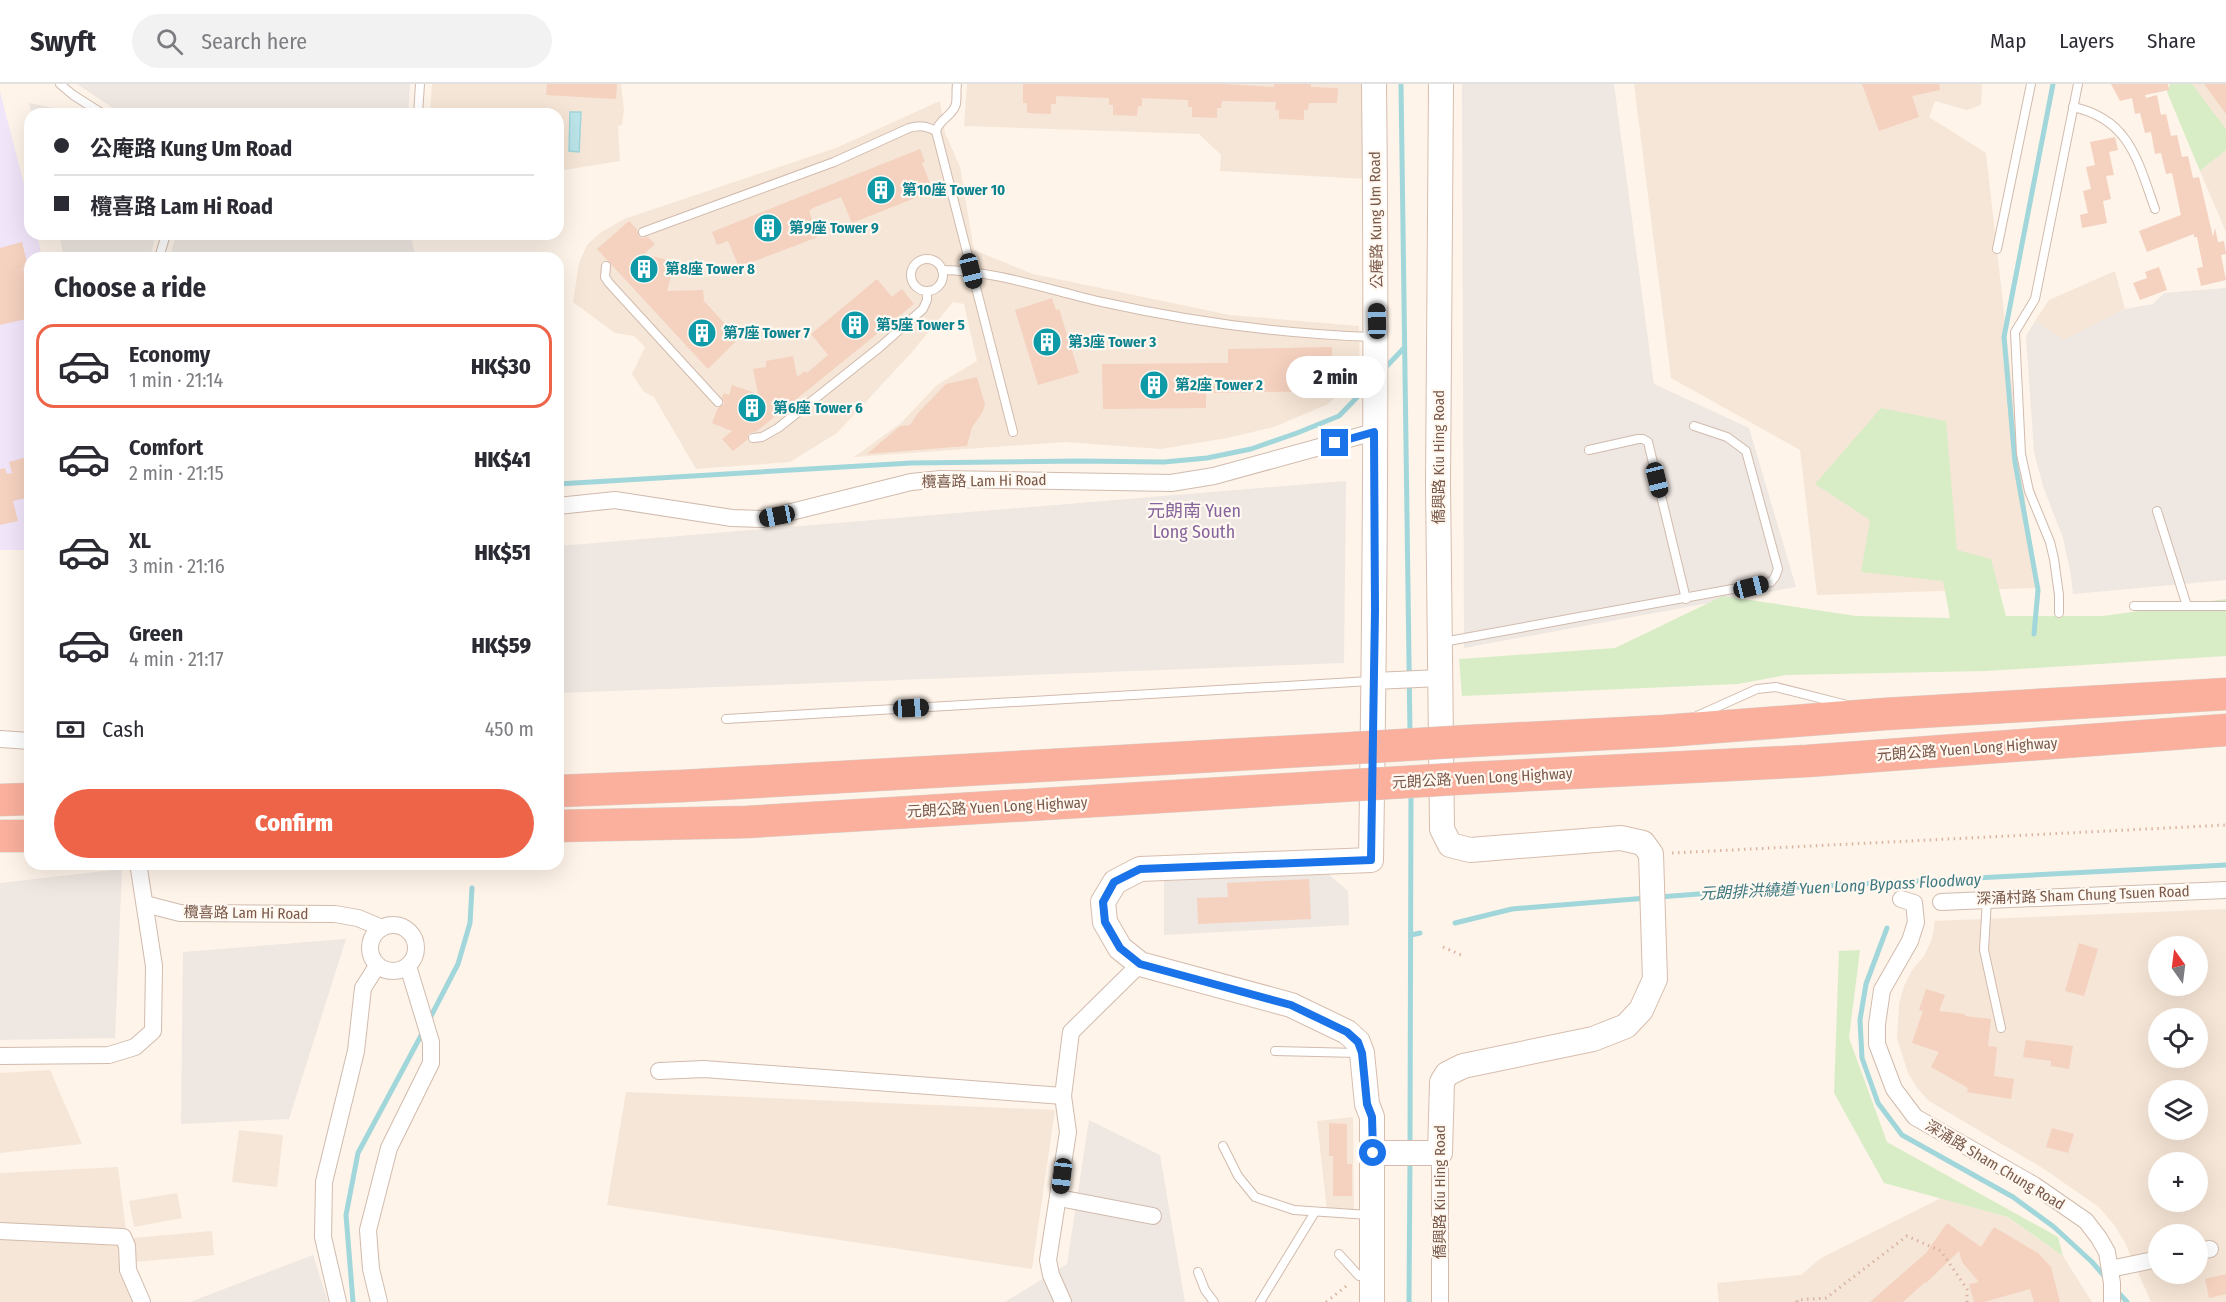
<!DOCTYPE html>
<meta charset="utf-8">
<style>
body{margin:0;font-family:"Fira Sans Condensed","Noto Sans TC",sans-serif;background:#f2f2f3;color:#2b2b33;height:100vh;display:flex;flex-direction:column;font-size:22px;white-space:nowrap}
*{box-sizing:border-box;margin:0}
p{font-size:20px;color:#7c7c81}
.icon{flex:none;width:33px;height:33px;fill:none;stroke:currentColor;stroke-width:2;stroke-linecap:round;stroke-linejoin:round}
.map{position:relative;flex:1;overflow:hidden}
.panel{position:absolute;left:24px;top:168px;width:540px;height:618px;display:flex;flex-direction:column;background:#fff;border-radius:18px;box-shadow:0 6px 24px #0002}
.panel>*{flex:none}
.banner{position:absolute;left:24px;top:24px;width:540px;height:132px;border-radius:18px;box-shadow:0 6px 24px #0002;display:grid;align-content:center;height:132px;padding:0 30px;background:#fff}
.needle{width:39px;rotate:346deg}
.controls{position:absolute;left:2148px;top:852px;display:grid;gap:12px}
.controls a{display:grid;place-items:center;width:60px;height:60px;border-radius:50%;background:#fff;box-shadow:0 6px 24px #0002;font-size:30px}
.end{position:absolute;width:27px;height:27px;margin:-14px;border:8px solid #1a73e8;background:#fff;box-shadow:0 0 0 3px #fff}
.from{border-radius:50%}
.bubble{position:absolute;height:42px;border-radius:21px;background:#fff;box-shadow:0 6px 24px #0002;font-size:20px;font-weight:800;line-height:42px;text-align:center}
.car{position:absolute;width:18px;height:36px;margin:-18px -9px;border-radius:8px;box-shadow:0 0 4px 2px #0007;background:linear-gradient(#222 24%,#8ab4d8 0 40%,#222 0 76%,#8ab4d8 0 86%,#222 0)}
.banner b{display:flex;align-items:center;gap:21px;height:57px;font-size:22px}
.banner b+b{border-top:2px solid #e1e1e2}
.banner i{width:15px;height:15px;background:#2b2b33}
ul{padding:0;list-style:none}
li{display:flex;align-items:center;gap:18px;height:84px;margin:0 12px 9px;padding:0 18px;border:3px solid transparent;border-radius:18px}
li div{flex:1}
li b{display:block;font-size:22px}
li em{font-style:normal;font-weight:800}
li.current{border-color:#ed6449}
li>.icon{width:54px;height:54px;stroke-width:1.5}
h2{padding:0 30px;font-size:27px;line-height:72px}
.pay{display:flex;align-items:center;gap:15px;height:66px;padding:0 30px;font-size:22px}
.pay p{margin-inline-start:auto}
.primary-button{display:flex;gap:12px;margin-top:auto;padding:12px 30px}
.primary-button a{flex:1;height:69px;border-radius:36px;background:#ed6449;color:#fff;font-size:24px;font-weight:800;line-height:69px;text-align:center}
header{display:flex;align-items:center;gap:36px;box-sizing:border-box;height:84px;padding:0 30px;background:#fff;border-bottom:2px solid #e1e1e2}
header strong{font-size:28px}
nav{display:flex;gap:33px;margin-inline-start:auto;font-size:21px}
.search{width:420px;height:54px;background:#f2f2f3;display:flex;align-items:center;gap:15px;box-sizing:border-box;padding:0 21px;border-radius:33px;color:#7c7c81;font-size:22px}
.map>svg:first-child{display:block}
</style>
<header>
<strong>Swyft</strong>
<div class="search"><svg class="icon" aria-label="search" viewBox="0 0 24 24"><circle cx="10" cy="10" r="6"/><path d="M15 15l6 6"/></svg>Search here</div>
<nav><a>Map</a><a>Layers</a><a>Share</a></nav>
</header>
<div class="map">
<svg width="2226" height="1218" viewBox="0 0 2226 1218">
<rect width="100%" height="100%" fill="#fef4e9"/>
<g fill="#f6e6d7" fill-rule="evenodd">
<path d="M432 0H621L624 26 622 41 618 42 620 77 558 87V30H430Z"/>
<path d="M967 0H1365L1366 95 1220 87 1221 71 1199 50 964 42Z"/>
<path d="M1634 0H1982L1981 21 1967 26 1935 17 1929 33 1986 69 2035 504 1817 511 1800 366 1671 294Z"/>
<path d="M2192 0H2226V45Z"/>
<path d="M940 17 945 49 960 83 974 166 1033 190 1230 231 1359 242 1360 292 1328 320 1274 343 1227 354 1161 365 1065 358 854 373 901 339 937 301 977 277 964 220 953 218 912 268 837 349 790 378 696 385 654 313 644 308 632 290 645 263 634 252 615 249 573 218 579 179 587 161 600 149 624 135 836 64Z"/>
<path d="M2226 66V148L2200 87Z"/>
<path d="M2115 187 2125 225 2064 256 2035 237 2049 216Z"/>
<path d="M2226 825V1218H2151L2125 1159 2115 1142 2099 1123 2044 1085 1929 1017 1917 1004 1908 989 1897 955 1899 919 1904 902 1912 886 1924 872 1932 855 1935 837ZM2158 862H2198V902H2158ZM2158 934H2198V974H2158ZM2158 1006H2198V1046H2158ZM2158 1078H2198V1118H2158ZM2158 1150H2198V1190H2158Z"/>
<path d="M50 986 82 1060 0 1069V989Z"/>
<path d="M626 1008 1055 1026 1032 1185 607 1121Z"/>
<path d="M1353 1033 1354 1126 1327 1127 1317 1037Z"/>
<path d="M239 1046 283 1051 277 1103 232 1098Z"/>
<path d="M118 1083 135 1218H0V1089Z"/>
<path d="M177 1109 182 1134 134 1143 129 1117Z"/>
<path d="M1941 1114 2008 1133 2063 1172 2092 1218H1719L1717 1199 1801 1191 1821 1174Z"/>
<path d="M212 1147 214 1171 134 1178 132 1154Z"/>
</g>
<g fill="#efe7e2">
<path d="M77 0H410L408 30H122Z"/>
<path d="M1462 0H1614L1654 300 1749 344 1796 503 1464 564Z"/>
<path d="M29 19 83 30H32Z"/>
<path d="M59 150H156L150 174H64Z"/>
<path d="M176 150H410L416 174H170Z"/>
<path d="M2226 204V496L2073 510 2071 491 2063 454 2043 402 2034 368 2026 252 2035 237 2064 256 2125 225 2153 220 2164 209Z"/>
<path d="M1346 397 1344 579 558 609V462Z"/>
<path d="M122 785 115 954 0 956V799Z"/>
<path d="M1326 788 1348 807 1349 841 1164 851V797Z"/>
<path d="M346 855 289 1035 181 1040 183 868Z"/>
<path d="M1089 1036 1160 1071 1185 1218H1005L1067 1180Z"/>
<path d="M313 1171 328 1218H190Z"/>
</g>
<path fill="#f1e5fa" d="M0 8 30 123V150H37L42 174H30V466H0Z"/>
<g fill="#d8edc6">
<path d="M2170 0H2192L2226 45V66L2200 87 2167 8Z"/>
<path d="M1881 324 1946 337 1957 466 1991 475 2006 532H2103L2226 515V572L1986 587 1786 591 1738 600 1462 612 1459 575 1615 564 1723 512 1856 532 1950 534 1943 497 1861 488 1870 436 1815 400Z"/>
<path d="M1860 866 1849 954 1887 1058 2058 1153 2063 1172 2008 1133 1884 1099 1834 1009 1839 867Z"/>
</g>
<path fill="#bbe5e9" stroke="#a1d6db" stroke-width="1.5" d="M570 28H581L579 68 569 67Z"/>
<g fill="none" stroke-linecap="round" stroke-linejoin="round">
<g stroke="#a1d6db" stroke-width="5">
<path d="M1401 0 1410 649"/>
<path d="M1384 285 1404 264"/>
<path d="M558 400 911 379 1079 377 1164 378 1207 374 1251 365 1297 349 1339 332 1367 303"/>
<path d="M2034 550 2038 506 2015 378 2004 253 2053 0"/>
<path d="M1659 813 1764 805 2226 781"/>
<path d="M1455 839 1512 825 1647 814"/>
<path d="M1887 844 1866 900 1860 936 1862 974 1878 1019 1902 1051 2013 1113 2054 1143 2092 1178 2106 1194"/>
<path d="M1411 851 1420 849"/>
<path d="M429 936 458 880 470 839 472 804"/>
<path d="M1410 1063 1411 707"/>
<path d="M2116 1206 2127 1218"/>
<path d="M353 1218 346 1131 358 1069 424 946"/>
<path d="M1409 1218 1410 1076"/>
</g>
</g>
<g fill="#f5d1bf">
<path d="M547 0H617L616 15 546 11Z"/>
<path d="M1023 0H1224L1274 3V0H1311V3L1338 4 1337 19H1309L1308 26H1304V36L1279 35V26H1275L1276 18 1222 17 1221 24H1217V34L1192 33V23H1188V16L1142 14V22H1138L1137 32 1113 31V21H1109V14L1056 12V20H1051V30L1027 29V19H1023Z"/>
<path d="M1862 0H1939L1940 6 1912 12 1919 33 1879 47Z"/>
<path d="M2111 0H2168L2169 6 2145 11 2146 14 2157 11 2161 31 2166 30 2171 52 2177 51 2182 73 2188 72 2193 94 2199 93 2213 153 2215 144 2218 158 2224 157 2226 170 2221 171 2226 196 2201 202 2197 184 2203 183 2197 153H2194V150L2147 168 2139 147 2181 131 2172 89 2166 90 2161 69 2155 70 2151 48 2145 49 2140 29 2135 30 2132 14 2120 17Z"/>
<path d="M2204 0H2226V30Z"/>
<path d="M2115 53 2118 66 2109 68 2114 91 2106 92 2111 115 2103 117 2107 139 2082 144 2080 131 2088 129 2083 107 2091 105 2086 83 2095 81 2090 58Z"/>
<path d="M920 65 925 78 922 79 933 107 852 139 841 113 815 123 809 127 818 153 739 183 728 157 717 161 712 148Z"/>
<path d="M629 137 637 145 639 152 642 154 648 153 655 160 644 170 675 178 667 207 703 206 704 217 725 240 722 242 736 257 708 285 597 165Z"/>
<path d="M22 158 28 183 23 184 30 213V234L0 241V164Z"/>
<path d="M2159 183 2167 206 2140 216 2133 199 2147 194 2145 188Z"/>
<path d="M877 195 892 213 902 205 914 220 757 347 749 349 747 356 733 367 722 355 732 347 712 339 718 324 724 320 722 313 724 309 729 311 732 301 758 310 753 285 766 283V277L793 272 797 293 805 287 807 289 828 271 811 250Z"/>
<path d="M1052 214 1056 226 1059 225 1079 289 1038 301 1015 226Z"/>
<path d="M1332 263 1333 307 1206 309V324L1103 325 1102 280 1228 279V265Z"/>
<path d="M977 293 985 321 982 329 972 343 967 362 867 370 900 342 910 341 918 329 946 300Z"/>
<path d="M30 372V413L13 417 18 437 0 441V385L5 384 7 390 12 389 9 378Z"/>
<path d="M1309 795 1311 835 1198 840 1197 814 1228 813 1227 799Z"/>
<path d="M2079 859 2098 865 2084 912 2065 907Z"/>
<path d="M1926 905 1945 911 1939 927 1965 930V932L1991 935 1988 962 1997 963 1994 992 2014 995 2011 1015 1967 1008 1968 1004 1931 983 1939 968 1912 959 1923 927 1919 926Z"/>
<path d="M2026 956 2073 962 2069 985 2051 982V977L2023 973Z"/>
<path d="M1329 1039 1347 1040V1080H1352V1112H1333V1072H1329Z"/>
<path d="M2052 1044 2074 1050 2068 1069 2046 1063Z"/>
<path d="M1947 1139 1981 1163 1994 1143 2038 1169 2051 1183 2060 1218H2034L2030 1205 1984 1218H1974L1969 1200 1979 1198 1962 1178 1959 1167 1926 1199 1925 1198 1903 1218H1870L1926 1169Z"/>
<path d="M2226 1190V1210L2209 1214 2205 1195Z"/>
</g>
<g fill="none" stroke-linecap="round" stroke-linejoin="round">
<g stroke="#d1bbad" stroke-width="10">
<g id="lane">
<path d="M60 0 73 11 103 30"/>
<path d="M957 0C956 6 957 14 956 20 953 32 939 35 936 47L1013 348"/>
<path d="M2073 23C2130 35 2138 78 2155 125"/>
<path d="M418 30 420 0"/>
<path d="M643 148 834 78 909 44C920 41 926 42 936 47"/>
<path d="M1997 165 2031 0"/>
<path d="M159 174 166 150"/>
<circle cx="927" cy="191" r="16"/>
<path d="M606 182 605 193 609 199 718 318"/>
<path d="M942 186C997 187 1049 206 1102 218 1192 238 1281 250 1373 253"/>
<path d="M753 354 762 353 778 344 880 263 923 225 927 216V207"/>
<path d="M1589 366 1638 355H1643L1648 358 1686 515"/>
<path d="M2157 427 2187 522"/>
<path d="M2134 522H2226"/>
<path d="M2059 529V511L2054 475 2050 458 2029 407 2021 370 2015 248 2035 215 2078 0"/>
<path d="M1443 558 1771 498 1775 493 1778 485 1746 367 1727 353 1694 342"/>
<path d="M1697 632 1757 605 1776 603 1847 621"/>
<path d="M726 635 1370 597"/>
<path d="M1987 815 1984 866 2001 944"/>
<path d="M1275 967 1358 969"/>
<path d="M1223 1062 1238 1092 1255 1113 1294 1126 1369 1131"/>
<path d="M1339 1170 1359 1192 1369 1190"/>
<path d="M1198 1188 1205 1206 1214 1218"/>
<path d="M1260 1218 1315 1128"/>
</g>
</g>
<g stroke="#d1bbad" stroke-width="18">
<g id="street">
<path d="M558 422 615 416 732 434 763 435 911 398 941 395 1171 399 1214 392 1374 348"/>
<path d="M1374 597 1440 594"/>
<path d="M0 655 30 657"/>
<path d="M1901 815 1914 819 1916 838 1910 857 1882 906 1877 940V960L1894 1005 1915 1033 2034 1101 2086 1137 2099 1154 2107 1168 2112 1199V1218"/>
<path d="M1941 818 2226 806"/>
<path d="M145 820 180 829 335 830 358 834 382 844"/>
<circle cx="393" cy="864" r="23"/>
<path d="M0 972 109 971 135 963 153 947 154 882 139 785"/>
<path d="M659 987 704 985 1063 1012"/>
<path d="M1059 1114 1153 1132"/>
<path d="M0 1147 123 1153 127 1162 128 1186 142 1218"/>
<path d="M2198 1167 2210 1165"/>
<path d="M2110 1185 2158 1175"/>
<path d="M338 1218 323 1153 324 1098 356 967 363 904 377 882"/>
<path d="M379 1218 371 1185 368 1146 389 1064 431 979V958L408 882"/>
<path d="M1063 1218 1051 1191 1048 1176 1068 1048 1063 1012 1071 948 1140 880"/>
<path d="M1440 1218V1069"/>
</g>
</g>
<g stroke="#d7bdad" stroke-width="26">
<g id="secondary">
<path d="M1373 1069H1440L1442 998 1447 990 1463 982 1593 955 1626 942 1641 926 1655 895 1651 770 1643 759 1621 754 1470 766 1450 761 1442 745 1438 400 1441 0"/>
<path d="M1372 1218V1033L1367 1020 1362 969 1358 958 1347 948 1291 921 1140 880 1120 864 1105 838 1103 818 1115 798 1140 785 1371 776C1375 517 1377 259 1374 0"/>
</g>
</g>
<g stroke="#dad1cc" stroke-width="33">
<g id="highway">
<path d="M1469 657 1664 647 1885 630 2226 610"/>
<path d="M1471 694 1807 677 2226 646"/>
<path d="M558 707 682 702 1354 664"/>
<path d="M0 716 30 715"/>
<path d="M558 742 747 738 1356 701"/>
<path d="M0 752H30"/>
</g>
</g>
<g stroke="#dab4a1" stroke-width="3" stroke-dasharray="1.5 4.5" stroke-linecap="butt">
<path d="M1672 769 2226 741"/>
<path d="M1443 863 1461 871"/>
<path d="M1326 1218 1349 1200"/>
<path d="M1797 1218V1216L1826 1214 1907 1152 1941 1167 1967 1205V1218"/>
</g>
<use href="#lane" stroke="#fff" stroke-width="8"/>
<use href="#street" stroke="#fff" stroke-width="16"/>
<use href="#secondary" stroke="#fff" stroke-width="24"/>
<use href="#highway" stroke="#fab09d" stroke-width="32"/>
<g stroke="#dad1cc" stroke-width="33" stroke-linecap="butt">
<g id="highway-bridge">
<path d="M1354 664 1469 657"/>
<path d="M1356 701 1471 694"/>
</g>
</g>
<use href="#highway-bridge" stroke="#fab09d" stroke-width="32"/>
</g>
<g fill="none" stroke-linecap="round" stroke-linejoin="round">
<path stroke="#1a73e8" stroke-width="8" d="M1335 359 1374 348 1375 526 1371 776 1140 785 1114 798 1103 818 1105 838 1120 864 1140 880 1291 921 1347 948 1358 958 1362 969 1367 1020 1372 1033 1373 1069"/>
</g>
<defs>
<g id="building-disc" transform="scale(1.5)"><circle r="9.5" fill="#0f9aa8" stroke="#fff8f0"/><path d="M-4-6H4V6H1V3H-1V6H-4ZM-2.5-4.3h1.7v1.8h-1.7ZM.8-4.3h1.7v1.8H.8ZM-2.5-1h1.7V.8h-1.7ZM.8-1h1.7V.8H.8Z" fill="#fff"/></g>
</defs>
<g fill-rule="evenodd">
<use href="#building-disc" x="881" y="106"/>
<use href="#building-disc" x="768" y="144"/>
<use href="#building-disc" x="644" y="185"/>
<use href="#building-disc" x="855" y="241"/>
<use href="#building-disc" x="702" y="249"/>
<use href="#building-disc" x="1047" y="258"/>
<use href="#building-disc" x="1154" y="301"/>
<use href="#building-disc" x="752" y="324"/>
</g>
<g text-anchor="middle" stroke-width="4.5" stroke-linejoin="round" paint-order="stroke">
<g font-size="15" font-weight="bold" fill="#0d838f" stroke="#fff8f0" text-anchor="start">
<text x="902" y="111">第10座 Tower 10</text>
<text x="789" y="149">第9座 Tower 9</text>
<text x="665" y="190">第8座 Tower 8</text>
<text x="876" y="246">第5座 Tower 5</text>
<text x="723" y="254">第7座 Tower 7</text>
<text x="1068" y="263">第3座 Tower 3</text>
<text x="1175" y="306">第2座 Tower 2</text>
<text x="773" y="329">第6座 Tower 6</text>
</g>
<g font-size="15" fill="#7a594a" stroke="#fff8f0">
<text transform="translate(1376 136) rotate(-91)" y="5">公庵路 Kung Um Road</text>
<text transform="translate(1439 373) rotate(-90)" y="5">僑興路 Kiu Hing Road</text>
<text transform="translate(984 397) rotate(-1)" y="5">欖喜路 Lam Hi Road</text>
<text transform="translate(1967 665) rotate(-4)" y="5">元朗公路 Yuen Long Highway</text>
<text transform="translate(1482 694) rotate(-3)" y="5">元朗公路 Yuen Long Highway</text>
<text transform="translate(997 723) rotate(-3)" y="5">元朗公路 Yuen Long Highway</text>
<text transform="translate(2083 811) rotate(-2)" y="5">深涌村路 Sham Chung Tsuen Road</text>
<text transform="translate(246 829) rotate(1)" y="5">欖喜路 Lam Hi Road</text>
<text transform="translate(1995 1081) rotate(31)" y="5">深涌路 Sham Chung Road</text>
<text transform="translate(1440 1108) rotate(-90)" y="5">僑興路 Kiu Hing Road</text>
</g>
<g font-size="16" font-style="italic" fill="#3c7880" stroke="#fff8f0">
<text transform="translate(1840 802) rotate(-3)" y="6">元朗排洪繞道 Yuen Long Bypass Floodway</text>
</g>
<g font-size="18" fill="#87669d" stroke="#fff8f0">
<text x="1194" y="433">元朗南 Yuen<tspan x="1194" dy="21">Long South</tspan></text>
</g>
</g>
</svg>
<div class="controls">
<a><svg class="needle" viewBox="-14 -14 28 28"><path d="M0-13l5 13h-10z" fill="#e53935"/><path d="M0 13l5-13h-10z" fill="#7c7c81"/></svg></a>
<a><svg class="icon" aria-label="locate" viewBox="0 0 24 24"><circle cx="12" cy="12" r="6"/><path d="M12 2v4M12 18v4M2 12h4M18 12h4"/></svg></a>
<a><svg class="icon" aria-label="layers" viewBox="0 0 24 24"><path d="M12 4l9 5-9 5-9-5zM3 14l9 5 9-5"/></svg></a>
<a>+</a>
<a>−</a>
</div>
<i class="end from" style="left:1373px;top:1069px"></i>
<i class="end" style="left:1335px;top:359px"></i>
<div class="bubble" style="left:1286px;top:272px;width:99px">2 min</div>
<i class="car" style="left:971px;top:187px;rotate:166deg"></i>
<i class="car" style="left:1377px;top:237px;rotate:359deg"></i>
<i class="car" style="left:1657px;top:396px;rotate:166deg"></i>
<i class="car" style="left:777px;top:432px;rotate:259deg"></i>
<i class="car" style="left:1751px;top:503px;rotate:76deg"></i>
<i class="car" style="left:911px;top:624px;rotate:87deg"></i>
<i class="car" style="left:1062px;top:1092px;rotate:187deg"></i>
<div class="banner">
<b><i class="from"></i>公庵路 Kung Um Road</b>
<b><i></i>欖喜路 Lam Hi Road</b>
</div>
<section class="panel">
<h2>Choose a ride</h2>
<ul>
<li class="current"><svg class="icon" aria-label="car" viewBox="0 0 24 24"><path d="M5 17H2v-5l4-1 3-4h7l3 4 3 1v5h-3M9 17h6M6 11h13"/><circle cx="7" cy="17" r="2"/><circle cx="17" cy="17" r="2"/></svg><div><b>Economy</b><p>1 min · 21:14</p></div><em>HK$30</em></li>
<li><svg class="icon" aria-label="car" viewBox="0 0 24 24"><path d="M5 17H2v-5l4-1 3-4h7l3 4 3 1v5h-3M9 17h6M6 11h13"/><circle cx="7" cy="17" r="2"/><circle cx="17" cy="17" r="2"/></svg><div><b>Comfort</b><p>2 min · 21:15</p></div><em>HK$41</em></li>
<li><svg class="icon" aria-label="car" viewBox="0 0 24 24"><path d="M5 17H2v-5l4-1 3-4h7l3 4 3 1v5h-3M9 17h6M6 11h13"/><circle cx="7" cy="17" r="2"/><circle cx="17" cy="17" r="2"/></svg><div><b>XL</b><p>3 min · 21:16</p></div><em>HK$51</em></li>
<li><svg class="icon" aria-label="car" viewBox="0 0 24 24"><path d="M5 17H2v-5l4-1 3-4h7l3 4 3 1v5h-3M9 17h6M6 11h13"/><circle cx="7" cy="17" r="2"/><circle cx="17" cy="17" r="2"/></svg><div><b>Green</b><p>4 min · 21:17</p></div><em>HK$59</em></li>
</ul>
<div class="pay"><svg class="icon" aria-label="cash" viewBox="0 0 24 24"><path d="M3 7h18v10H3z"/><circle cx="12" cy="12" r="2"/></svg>Cash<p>450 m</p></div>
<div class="primary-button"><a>Confirm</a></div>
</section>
</div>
